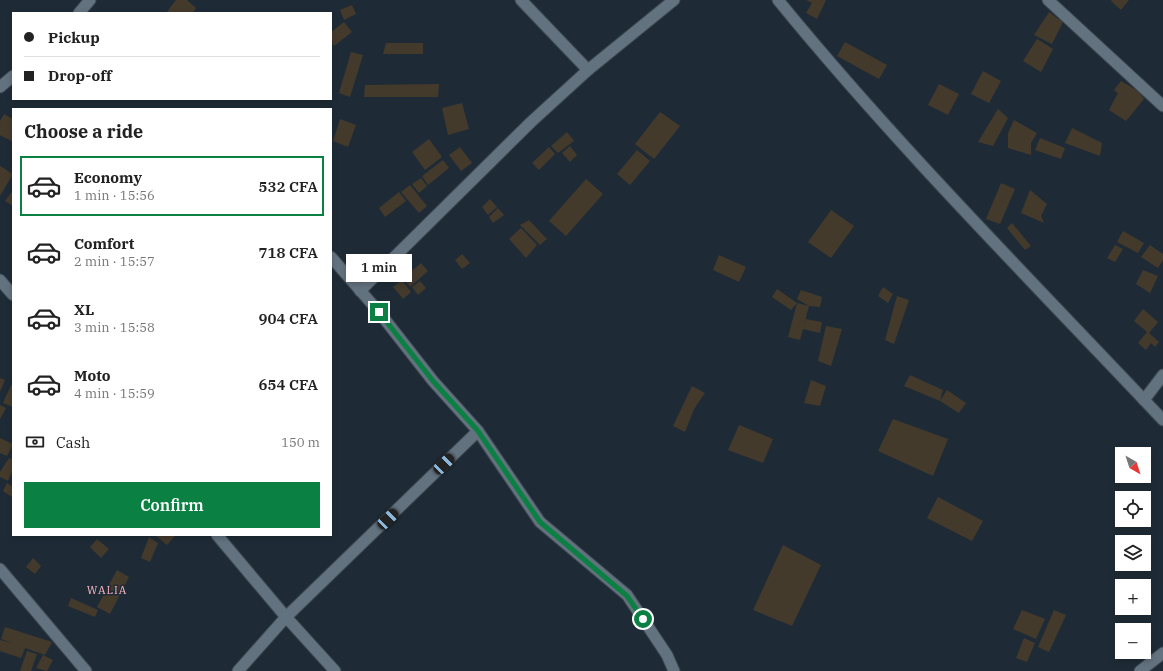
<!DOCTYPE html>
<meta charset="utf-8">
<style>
body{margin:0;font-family:"IBM Plex Serif",serif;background:#f2f2f2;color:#222;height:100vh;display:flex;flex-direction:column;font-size:15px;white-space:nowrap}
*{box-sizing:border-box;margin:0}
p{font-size:13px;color:#767676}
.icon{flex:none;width:22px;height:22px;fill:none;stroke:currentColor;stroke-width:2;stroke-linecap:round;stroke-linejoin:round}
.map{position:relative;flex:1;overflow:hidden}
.panel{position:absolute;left:12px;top:108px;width:320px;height:428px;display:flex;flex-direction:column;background:#fff;border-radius:0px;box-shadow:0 2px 6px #0003}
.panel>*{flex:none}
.hud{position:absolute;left:12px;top:12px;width:320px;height:88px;border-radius:0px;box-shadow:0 2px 6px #0003;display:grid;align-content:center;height:88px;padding:0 12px;background:#fff}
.needle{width:26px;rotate:141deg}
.buttons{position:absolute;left:1115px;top:447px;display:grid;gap:8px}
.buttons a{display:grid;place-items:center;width:36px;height:36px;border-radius:0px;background:#fff;box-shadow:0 2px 6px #0003;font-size:20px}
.end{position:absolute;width:18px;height:18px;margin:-9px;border:5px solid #0b8043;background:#fff;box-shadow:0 0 0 2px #fff}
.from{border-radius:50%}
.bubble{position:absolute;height:28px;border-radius:0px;background:#fff;box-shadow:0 2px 6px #0003;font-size:13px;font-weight:600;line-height:28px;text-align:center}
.car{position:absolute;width:12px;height:24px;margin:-12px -6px;border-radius:5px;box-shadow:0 0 3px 1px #0007;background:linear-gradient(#222 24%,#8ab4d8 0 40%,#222 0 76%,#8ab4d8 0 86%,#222 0)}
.hud b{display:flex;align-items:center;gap:14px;height:38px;font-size:15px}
.hud b+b{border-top:1px solid #e0e0e0}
.hud i{width:10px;height:10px;background:#222}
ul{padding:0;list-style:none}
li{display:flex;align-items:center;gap:12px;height:60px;margin:0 8px 6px;padding:0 4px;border:2px solid transparent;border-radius:0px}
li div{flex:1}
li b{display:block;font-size:15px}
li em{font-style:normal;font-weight:600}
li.on{border-color:#0b8043}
li>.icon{width:36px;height:36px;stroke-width:1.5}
h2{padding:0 12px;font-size:18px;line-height:48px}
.pay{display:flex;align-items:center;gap:10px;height:44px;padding:0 12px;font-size:15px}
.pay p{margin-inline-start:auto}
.primary-button{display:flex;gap:8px;margin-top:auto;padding:8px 12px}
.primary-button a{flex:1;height:46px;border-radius:0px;background:#0b8043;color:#fff;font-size:16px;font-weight:600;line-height:46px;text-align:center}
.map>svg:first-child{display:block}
</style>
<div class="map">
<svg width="1163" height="671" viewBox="0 0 1163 671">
<rect width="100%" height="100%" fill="#1e2b36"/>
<g fill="#433a2c">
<path d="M176 0H187L196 8 193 13H166Z"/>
<path d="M806 0H826L817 19 806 13 812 3Z"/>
<path d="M1112 0H1129L1121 10 1111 1Z"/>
<path d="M352 5 356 14 344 20 340 10Z"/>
<path d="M1049 12 1058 19 1064 20 1052 44 1034 35Z"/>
<path d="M344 22 352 32 334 46 331 42V32Z"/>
<path d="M1037 39 1053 49 1041 72 1023 61Z"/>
<path d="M845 42 887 65 879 79 837 56Z"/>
<path d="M386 43H423V54H383Z"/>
<path d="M351 52 363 55 350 97 339 93Z"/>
<path d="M983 71 1001 81 989 103 971 94Z"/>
<path d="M1121 81 1138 91 1144 99 1126 121 1109 110 1118 93 1114 90Z"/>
<path d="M439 84 438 97H364L365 85Z"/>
<path d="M939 84 959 94 948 115 928 105Z"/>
<path d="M462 103 469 129 448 135 442 108Z"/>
<path d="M998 109 1008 118 993 146 978 142Z"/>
<path d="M660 112 680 126 654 159 635 144Z"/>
<path d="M4 114 13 119V142L0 135V121Z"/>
<path d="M340 119 356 125 348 147 333 141Z"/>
<path d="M1014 120 1037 133 1031 143V155L1008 148V133Z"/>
<path d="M1072 128 1102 143 1100 156 1065 143Z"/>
<path d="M567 132 574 141 558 153 551 146Z"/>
<path d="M1040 138 1065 148 1061 159 1035 150Z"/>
<path d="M429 139 442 157 425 170 412 152Z"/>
<path d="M570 146 577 155 570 162 562 153Z"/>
<path d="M460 147 472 163 461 171 449 155Z"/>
<path d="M549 147 555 154 539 170 532 163Z"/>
<path d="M637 150 650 161 630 185 617 174Z"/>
<path d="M443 160 449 168 428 185 422 176Z"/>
<path d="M0 166 13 174 0 196Z"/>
<path d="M421 178 427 186 419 193 412 184Z"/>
<path d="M586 179 603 194 566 236 549 221Z"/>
<path d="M1001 183 1015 189 1000 224 986 219Z"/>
<path d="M410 185 427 206 419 213 401 192Z"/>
<path d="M13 190V206L5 201Z"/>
<path d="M1030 190 1047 204 1041 216 1044 223 1021 213Z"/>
<path d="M399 192 406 201 385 217 379 208Z"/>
<path d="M490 199 497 207 488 215 482 207Z"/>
<path d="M498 208 504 215 493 223 489 217Z"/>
<path d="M831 210 854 226 831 258 808 242Z"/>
<path d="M529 220 547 239 540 245 520 225Z"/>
<path d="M1012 223 1031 246 1025 250 1007 228Z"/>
<path d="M521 228 537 245 526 258 509 239Z"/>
<path d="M1123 231 1144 243 1138 253 1117 242Z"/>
<path d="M1115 245 1123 249 1115 262 1107 258Z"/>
<path d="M1150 245 1163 254V260L1158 268 1141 257Z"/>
<path d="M462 254 470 263 462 269 455 260Z"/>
<path d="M719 255 746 267 739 282 713 270Z"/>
<path d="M421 263 428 271 410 287 403 278Z"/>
<path d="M1143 270 1158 276 1150 293 1136 284Z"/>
<path d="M402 280 411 292 403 299 393 287Z"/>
<path d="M420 281 426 288 418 295 412 287Z"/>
<path d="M883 287 893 294 888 303 878 296Z"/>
<path d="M777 289 797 303 791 310 772 297Z"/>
<path d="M801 290 822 297 820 307 809 306 804 325 806 319 822 322 820 333 803 329 800 340 788 337 797 303 809 306 797 299Z"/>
<path d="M897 296 909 300 894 344 885 340Z"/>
<path d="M1143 309 1158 322 1149 333 1159 342 1155 347 1151 343 1146 350 1138 343 1147 332 1134 321Z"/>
<path d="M826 326 842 329 831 366 818 361Z"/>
<path d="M910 375 943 390 940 401 947 390 966 403 959 413 940 401 904 386Z"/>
<path d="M0 378 5 380 0 392Z"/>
<path d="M811 380 826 386 820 406 804 403Z"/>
<path d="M11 385 13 386V407L3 403Z"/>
<path d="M692 386 705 393 694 409 685 432 673 426Z"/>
<path d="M0 405 6 408 0 419Z"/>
<path d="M893 419 948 439 933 476 878 451Z"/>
<path d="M739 425 773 439 763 463 728 450Z"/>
<path d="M0 438 13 444 7 456 0 453Z"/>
<path d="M9 458 13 459V470L8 481 0 477V472Z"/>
<path d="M7 483 13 487 12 497 3 491Z"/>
<path d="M938 497 983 521 972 541 927 518Z"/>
<path d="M155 535H174L175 536 167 545Z"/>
<path d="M149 537 158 543 150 562 141 558Z"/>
<path d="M97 539 109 549 101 558 90 547Z"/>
<path d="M783 545 821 565 792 626 753 610Z"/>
<path d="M33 558 41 566 35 574 26 567Z"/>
<path d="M117 570 129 577 110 614 97 607Z"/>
<path d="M71 598 98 610 95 617 68 606Z"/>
<path d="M1022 610 1045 619 1036 639 1013 629Z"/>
<path d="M1054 610 1066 615 1049 652 1038 647Z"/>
<path d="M5 627 52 642 45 655 25 648 21 658 0 651V640L12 643 1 639Z"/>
<path d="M1024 638 1035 643 1027 662 1016 658Z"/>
<path d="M27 651 37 654 31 671H20Z"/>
<path d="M43 655 53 660 47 671 36 668Z"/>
</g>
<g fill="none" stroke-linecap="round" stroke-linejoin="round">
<g stroke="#3d4851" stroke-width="13">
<g id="minor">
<path d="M521 0 588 70"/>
<path d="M778 0C898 147 1033 282 1163 420"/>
<path d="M1048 0 1163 106"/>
<path d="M79 13 90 0"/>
<path d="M0 87 13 76"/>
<path d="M331 257 379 312 433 381 478 431 540 522 627 595 667 655 674 671"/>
<path d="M0 280 13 295"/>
<path d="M360 291 531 122 588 70 674 0"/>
<path d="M1144 400 1163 375"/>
<path d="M217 535 286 617 335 671"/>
<path d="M0 569 86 671"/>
<path d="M238 671 286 617 478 431"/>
<path d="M1140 671 1163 653"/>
</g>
</g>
<use href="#minor" stroke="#63727f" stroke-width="11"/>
</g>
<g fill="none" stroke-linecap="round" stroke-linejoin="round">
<path stroke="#0b8043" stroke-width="5" d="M379 312 433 381 478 431 540 522 627 596 643 619"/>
</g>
<g text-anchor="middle" stroke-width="3" stroke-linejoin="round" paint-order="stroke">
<g font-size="11" letter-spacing="1" fill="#f8b5c5" stroke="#1e2b36">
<text x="107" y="594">WALIA</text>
</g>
</g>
</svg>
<div class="buttons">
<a><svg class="needle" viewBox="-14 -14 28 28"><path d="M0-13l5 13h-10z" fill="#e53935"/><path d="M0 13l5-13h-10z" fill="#767676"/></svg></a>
<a><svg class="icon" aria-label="locate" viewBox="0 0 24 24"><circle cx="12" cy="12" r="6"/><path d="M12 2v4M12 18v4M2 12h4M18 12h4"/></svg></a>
<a><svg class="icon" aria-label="layers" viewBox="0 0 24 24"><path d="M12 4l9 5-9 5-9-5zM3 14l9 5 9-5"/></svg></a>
<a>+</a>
<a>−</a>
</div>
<i class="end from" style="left:643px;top:619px"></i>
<i class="end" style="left:379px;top:312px"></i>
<div class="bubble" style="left:346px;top:254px;width:66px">1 min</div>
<i class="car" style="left:444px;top:464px;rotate:46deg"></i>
<i class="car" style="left:388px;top:519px;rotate:46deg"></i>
<div class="hud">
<b><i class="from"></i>Pickup</b>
<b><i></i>Drop-off</b>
</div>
<section class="panel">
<h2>Choose a ride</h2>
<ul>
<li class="on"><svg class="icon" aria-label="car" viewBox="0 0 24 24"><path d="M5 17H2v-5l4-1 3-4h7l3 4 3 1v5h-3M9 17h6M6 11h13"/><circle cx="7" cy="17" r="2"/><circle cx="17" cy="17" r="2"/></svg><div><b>Economy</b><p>1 min · 15:56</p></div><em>532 CFA</em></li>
<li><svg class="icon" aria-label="car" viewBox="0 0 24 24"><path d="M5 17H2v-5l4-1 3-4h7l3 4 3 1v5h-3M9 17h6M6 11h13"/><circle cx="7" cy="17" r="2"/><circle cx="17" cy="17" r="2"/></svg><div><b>Comfort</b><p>2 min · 15:57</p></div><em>718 CFA</em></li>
<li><svg class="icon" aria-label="car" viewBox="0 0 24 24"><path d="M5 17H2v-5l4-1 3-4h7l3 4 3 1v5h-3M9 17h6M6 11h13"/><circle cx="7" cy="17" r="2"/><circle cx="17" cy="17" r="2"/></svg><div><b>XL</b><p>3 min · 15:58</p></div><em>904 CFA</em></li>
<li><svg class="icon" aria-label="car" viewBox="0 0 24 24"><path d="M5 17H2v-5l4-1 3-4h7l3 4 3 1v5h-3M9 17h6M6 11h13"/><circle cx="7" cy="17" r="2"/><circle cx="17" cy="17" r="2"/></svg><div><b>Moto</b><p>4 min · 15:59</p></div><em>654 CFA</em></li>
</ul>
<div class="pay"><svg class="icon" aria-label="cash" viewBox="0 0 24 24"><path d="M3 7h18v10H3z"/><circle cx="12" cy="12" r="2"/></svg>Cash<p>150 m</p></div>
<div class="primary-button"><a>Confirm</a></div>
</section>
</div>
